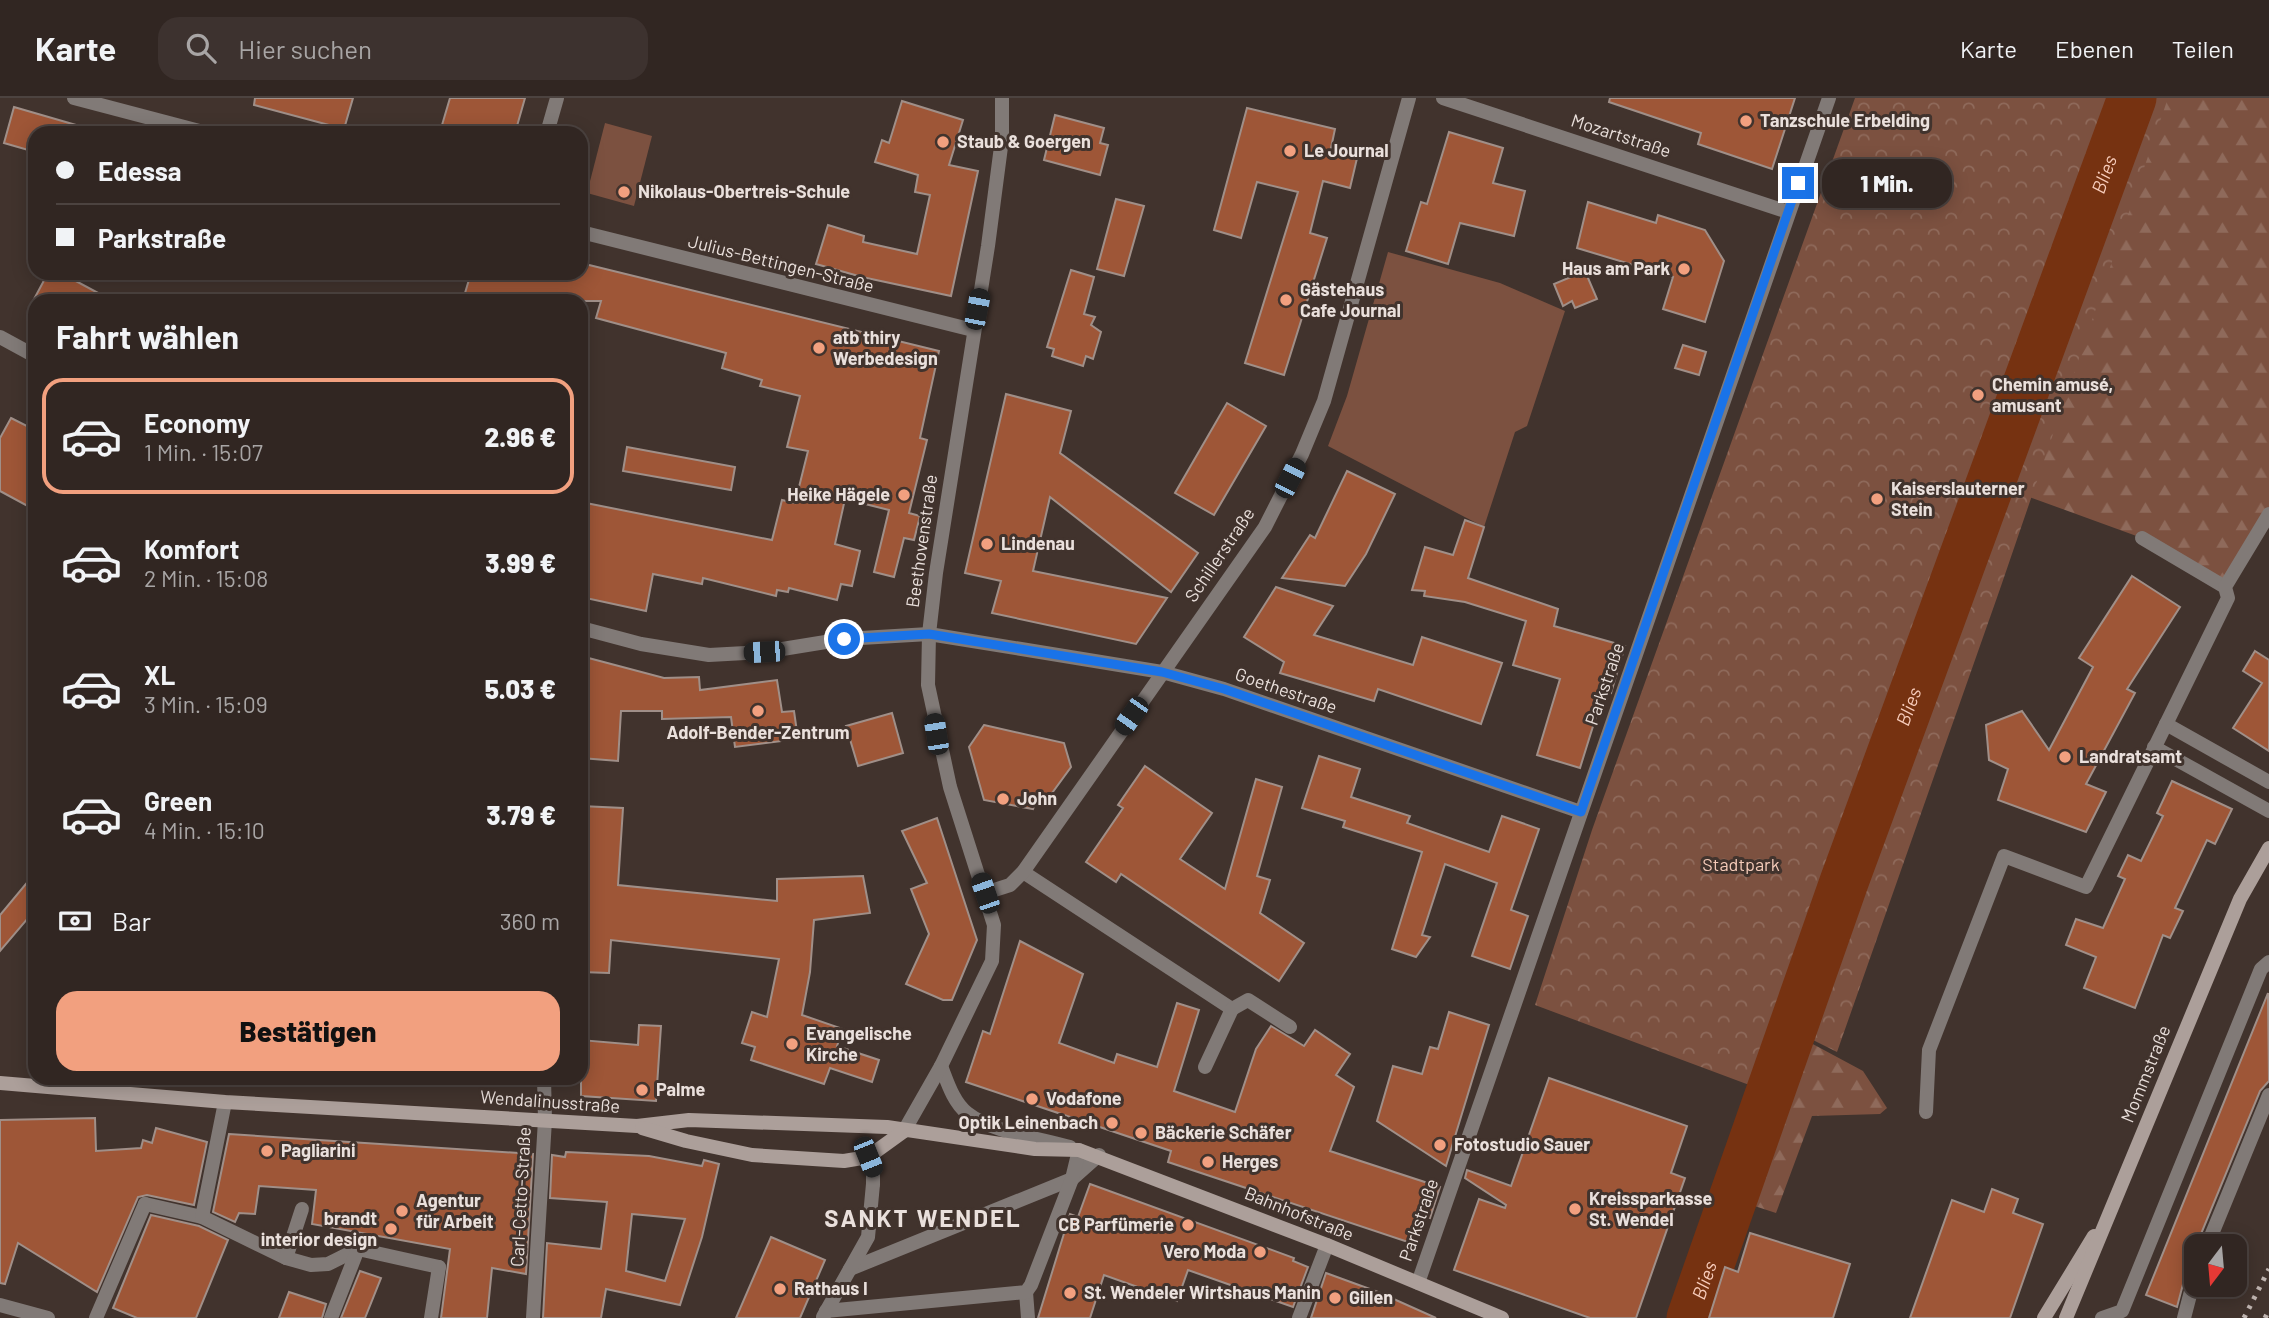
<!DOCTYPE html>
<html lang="de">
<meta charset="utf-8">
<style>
body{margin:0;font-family:Barlow,sans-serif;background:#3d322f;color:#f1f3f6;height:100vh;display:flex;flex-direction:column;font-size:26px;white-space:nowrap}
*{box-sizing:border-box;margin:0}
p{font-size:23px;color:#a8a5a5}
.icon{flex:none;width:38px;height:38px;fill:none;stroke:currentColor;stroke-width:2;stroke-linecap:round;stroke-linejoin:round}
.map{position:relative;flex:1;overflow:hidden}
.side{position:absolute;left:28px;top:196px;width:560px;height:791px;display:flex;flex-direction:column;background:#312622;border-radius:21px;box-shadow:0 4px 18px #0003,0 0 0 2px #4c4340}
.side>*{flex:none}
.hud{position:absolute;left:28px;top:28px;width:560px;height:154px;border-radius:21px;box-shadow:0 4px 18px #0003,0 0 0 2px #4c4340;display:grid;align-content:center;height:154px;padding:0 28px;background:#312622}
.needle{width:46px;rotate:196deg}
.buttons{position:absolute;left:2184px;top:1136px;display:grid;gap:14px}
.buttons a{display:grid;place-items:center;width:63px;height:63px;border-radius:14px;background:#312622;box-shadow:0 4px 18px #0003,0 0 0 2px #4c4340;font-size:35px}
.end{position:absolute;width:32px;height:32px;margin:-16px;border:9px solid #1a73e8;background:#fff;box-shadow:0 0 0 4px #fff}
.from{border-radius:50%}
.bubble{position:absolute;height:49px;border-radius:21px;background:#312622;box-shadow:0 4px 18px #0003,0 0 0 2px #4c4340;font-size:23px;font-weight:800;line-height:49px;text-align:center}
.car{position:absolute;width:21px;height:42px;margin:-21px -10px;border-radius:9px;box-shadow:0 0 5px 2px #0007;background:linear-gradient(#222 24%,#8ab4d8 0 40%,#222 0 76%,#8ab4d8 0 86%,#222 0)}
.hud b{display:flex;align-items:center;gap:24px;height:66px;font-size:26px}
.hud b+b{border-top:2px solid #4c4340}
.hud i{width:18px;height:18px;background:#f1f3f6}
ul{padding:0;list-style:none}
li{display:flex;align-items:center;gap:21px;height:116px;margin:0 14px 10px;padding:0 14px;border:4px solid transparent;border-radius:21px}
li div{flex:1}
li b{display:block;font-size:26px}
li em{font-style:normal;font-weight:800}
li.on{border-color:#f2a07f}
li>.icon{width:63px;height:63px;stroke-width:1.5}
h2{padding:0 28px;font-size:32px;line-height:84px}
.pay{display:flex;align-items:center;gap:18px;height:77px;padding:0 28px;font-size:26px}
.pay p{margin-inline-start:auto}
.button{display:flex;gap:14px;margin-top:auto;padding:14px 28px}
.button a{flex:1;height:80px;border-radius:21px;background:#f2a07f;color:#111;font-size:28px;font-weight:800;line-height:80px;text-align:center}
header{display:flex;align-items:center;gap:42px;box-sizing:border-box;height:98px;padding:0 35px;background:#312622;border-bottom:2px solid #4c4340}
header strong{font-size:33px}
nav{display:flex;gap:38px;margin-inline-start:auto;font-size:24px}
.search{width:490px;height:63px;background:#3d322f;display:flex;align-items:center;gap:18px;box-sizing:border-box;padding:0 24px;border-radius:21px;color:#a8a5a5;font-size:26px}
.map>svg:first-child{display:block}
</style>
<header>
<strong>Karte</strong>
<div class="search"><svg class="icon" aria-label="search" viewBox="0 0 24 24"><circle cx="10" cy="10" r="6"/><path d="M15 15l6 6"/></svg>Hier suchen</div>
<nav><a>Karte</a><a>Ebenen</a><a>Teilen</a></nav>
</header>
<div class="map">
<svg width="2269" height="1220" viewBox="0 0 2269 1220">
<defs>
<pattern id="forest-firs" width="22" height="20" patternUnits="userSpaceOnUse" patternTransform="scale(1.75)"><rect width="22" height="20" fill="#7c5140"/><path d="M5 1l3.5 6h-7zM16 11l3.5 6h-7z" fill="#8f6a5b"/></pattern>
<pattern id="park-crowns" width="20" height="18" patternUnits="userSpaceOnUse" patternTransform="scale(1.75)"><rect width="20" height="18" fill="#7c5140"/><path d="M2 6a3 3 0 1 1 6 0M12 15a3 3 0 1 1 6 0" fill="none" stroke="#8f6a5b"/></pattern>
</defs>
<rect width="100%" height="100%" fill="#41332d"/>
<g fill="#7c5140">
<path d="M605 25 652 38 634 108 587 95Z"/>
<path d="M1388 154 1500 185 1565 213 1527 328 1515 334 1484 429 1328 348 1347 298Z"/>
</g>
<g fill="url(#forest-firs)">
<path d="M2132 0H2269V416L2225 489 2142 440 1991 385Z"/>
<path d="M1791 938 1809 944 1863 973 1887 1010 1880 1016 1812 1018 1776 1115 1733 1101Z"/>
</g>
<path fill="url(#park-crowns)" d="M1855 0H2168L2000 491 1837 954 1775 923 1752 988 1535 907 1592 732Z"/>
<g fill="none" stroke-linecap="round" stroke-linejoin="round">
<path stroke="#763211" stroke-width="49" id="s1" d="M1691 1220 1844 784 2132 0"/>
</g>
<g fill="#9e5637" stroke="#a08f88" stroke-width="2" fill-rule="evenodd">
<path d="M255 0H353L344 31 254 7Z"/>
<path d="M450 0H525L515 35H470L442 27Z"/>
<path d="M1610 0H1795L1772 71 1698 46 1701 35 1609 4Z"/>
<path d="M902 3 963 22 949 67 978 73 951 198 862 179 816 166 828 127 864 138 863 144 917 156 930 97 915 94 918 77 875 64 882 42 889 45Z"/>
<path d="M14 9 83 29 82 35H35V54L4 45Z"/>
<path d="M1247 10 1335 31 1331 50 1358 56 1350 90 1323 83 1310 135 1327 140 1284 277 1245 265 1298 94 1257 84 1241 140 1214 132Z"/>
<path d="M1055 17 1104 30 1100 45 1108 47 1100 77 1044 62Z"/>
<path d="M1449 34 1503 50 1493 85 1525 93 1514 138 1460 125 1448 166 1406 153 1421 104 1427 106Z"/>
<path d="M1116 101 1144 108 1124 178 1097 171Z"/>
<path d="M1588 104 1656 125 1658 117 1705 132 1724 163 1705 224 1663 211 1673 179 1577 150Z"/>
<path d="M581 165 939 253 920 340 927 342 909 415 920 418 914 442 904 440 894 479 874 474 889 412 845 401 835 446 860 453 852 488 841 486 837 502 789 490 788 494 777 492 776 498 703 480 702 486 653 476 646 513 581 499V404L772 442 782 402 795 405 808 353 787 349 800 298 760 288 762 282 722 270 726 255 596 220 601 203H494L465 195 471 175H581Z"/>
<path d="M1071 172 1094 179 1084 216 1095 219 1091 227 1101 234 1093 261 1086 258 1083 268 1052 258 1054 251 1047 249Z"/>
<path d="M1585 173 1597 201 1575 210 1572 203 1563 208 1554 186Z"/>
<path d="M48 175H61L113 203H33Z"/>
<path d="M1683 247 1706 254 1699 277 1675 270Z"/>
<path d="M1006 296 1071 313 1060 355 1198 455 1171 494 1050 399 1033 473 1167 500 1136 546 992 515 1001 483 965 475Z"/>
<path d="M1227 305 1266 328 1214 417 1175 395Z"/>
<path d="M11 320 35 332V412L0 393V340Z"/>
<path d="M627 349 735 369 731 392 623 373Z"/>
<path d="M1347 373 1395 396 1366 456 1345 488 1282 480 1310 437 1315 440Z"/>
<path d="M1465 422 1484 429 1468 480 1558 511 1554 528 1625 548 1611 595 1604 593 1580 670 1537 657 1560 581 1513 567 1526 523 1465 504 1424 498 1425 493 1412 492 1425 449 1453 457Z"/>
<path d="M2132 478 2180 509 2127 591 2135 595 2086 686 2106 694 2086 734 1998 702 2008 671 1989 662 1986 627 2022 613 2049 652 2093 569 2079 560Z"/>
<path d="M1276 489 1333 508 1314 537 1413 567 1422 539 1502 565 1481 626 1378 591 1374 603 1280 575 1284 564 1244 539Z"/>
<path d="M2255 553 2269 562V653L2233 630 2262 585 2243 573Z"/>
<path d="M581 558 664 580 699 579 700 592 777 582 782 614 794 613 798 641 735 649 731 619 662 621V613H621L618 663 581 660Z"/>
<path d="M892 615 903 655 858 668 846 628Z"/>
<path d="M984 627 1064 645 1071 669 1044 706 1036 703 1033 711 984 702 969 649Z"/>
<path d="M1319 658 1360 671 1351 699 1410 718 1407 725 1489 754 1502 718 1539 731 1511 812 1528 818 1510 871 1472 858 1497 785 1445 766 1422 837 1430 839 1416 859 1392 851 1422 754 1343 729 1345 723 1302 710Z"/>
<path d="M1145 668 1212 715 1180 761 1225 791 1256 681 1282 689 1257 778 1270 782 1260 815 1304 845 1279 883 1121 776 1116 784 1086 764 1123 710 1118 707Z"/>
<path d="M2172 683 2232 711 2215 746 2207 742 2175 810 2183 813 2170 840 2163 837 2135 910 2084 890 2096 859 2066 847 2076 821 2103 830 2125 781 2118 778 2128 757 2141 763 2163 718 2157 715Z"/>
<path d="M581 708 623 710 618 787 777 803V781L863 778 870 815 814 822 810 874 802 917 843 931 837 948 879 962 872 984 830 970 824 986 751 962 755 949 742 945 752 914 767 919 779 861 611 842 609 875 581 874Z"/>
<path d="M937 720 977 842 952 902H943L906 886 929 836 911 791 927 785 902 733Z"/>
<path d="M35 775V812L0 853V817Z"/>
<path d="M1020 843 1083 876 1059 945 1114 965 1117 956 1157 969 1177 905 1199 912 1174 993 1235 1014 1256 951 1271 928 1304 948 1315 932 1350 956 1336 977 1354 989 1330 1053 1440 1089 1430 1120 1418 1116 1408 1144 1168 1064 1171 1053 966 984 983 933 990 936Z"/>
<path d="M2268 895 2269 983 2260 993 2196 1148V1163L2187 1171 2177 1209 2146 1197Z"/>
<path d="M1449 914 1489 927 1446 1068 1377 1023 1393 968 1422 976 1430 949 1438 951Z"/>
<path d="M639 927 661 928 656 1003 581 998V942L638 947Z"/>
<path d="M1549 980 1687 1028 1671 1075 1685 1080 1636 1220H1590L1454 1172 1479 1101 1505 1110 1506 1107 1465 1080 1467 1072 1511 1088Z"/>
<path d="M95 1020 96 1053 141 1050 143 1042 152 1045 156 1030 207 1044 194 1107 147 1097 138 1099 97 1194 18 1145 5 1186 0 1185V1022Z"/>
<path d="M229 1036 533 1056 526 1176 492 1170 487 1220H441L450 1151 312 1126 316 1092 259 1088 255 1116 239 1115 235 1124 213 1114Z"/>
<path d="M566 1054 649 1058 702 1068 704 1062 719 1066 702 1139 680 1207 606 1191 601 1220H543L547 1145 601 1151 607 1104 550 1100 552 1057 565 1059ZM632 1116 685 1121 665 1183 626 1173Z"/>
<path d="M1090 1086 1294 1160 1293 1163 1308 1169 1293 1209 1188 1172 1177 1203 1104 1177 1090 1220H1038L1070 1116 1078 1119Z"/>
<path d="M1992 1091 2018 1101 2013 1115 2043 1126 2010 1220H1910L1952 1102 1984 1114Z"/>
<path d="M151 1117 199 1128 228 1142 196 1220H137L113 1210Z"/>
<path d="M1750 1135 1850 1166 1833 1220H1709L1725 1169 1738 1174Z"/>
<path d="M771 1139 825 1162 800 1220H736Z"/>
<path d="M360 1173 381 1180 365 1220H341Z"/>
<path d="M1326 1175 1378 1194 1436 1220H1311Z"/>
<path d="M289 1194 326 1206 322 1220H279Z"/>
</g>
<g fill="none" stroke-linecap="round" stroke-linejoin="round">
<g stroke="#817a77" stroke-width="14">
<path d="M547 35 557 0"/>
<path d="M2142 440 2225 489"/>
<path d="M2166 626 2269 684"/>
<path d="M2154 649 2269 713"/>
<path d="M1926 1014 1929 952 2004 758 2086 789 2228 500 2225 489 2269 416"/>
<path d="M868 1059 873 1072V1086"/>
<path d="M145 1106 202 1119 286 1160 311 1167 328 1166 358 1151 439 1169"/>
<path d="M202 1119 225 1004"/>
<path d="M2207 1148 2269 997"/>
<path d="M286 1160 302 1111"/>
<path d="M533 1220 545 1022"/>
<path d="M2102 1220 2122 1213 2261 871 2269 864"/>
<path d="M2184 1220 2196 1174"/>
</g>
<g stroke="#817a77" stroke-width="14">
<path d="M850 1171 1072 1081 1099 1057"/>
<path d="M1026 1194 1028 1220"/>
<path d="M826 1213 1026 1194 1031 1187 1072 1081 1079 1052"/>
<path d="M823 1219 868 1139 873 1086"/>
<path d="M96 1220 145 1106"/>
<path d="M331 1220 358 1151"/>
<path d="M431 1220 439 1169"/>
</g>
<g stroke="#817a77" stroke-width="14">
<path d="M74 0 207 35"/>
<path d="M1443 0 1788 114"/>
<path d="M581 134 973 232"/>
<path d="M0 239 35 258"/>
<path d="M581 530 641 546 709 557 764 554 844 541 929 536 1162 574 1224 591 1581 714"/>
<path d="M1023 774 1232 911 1205 969"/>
<path d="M985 795 1010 787 1023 774 1265 429 1302 356 1324 303 1409 0"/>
<path d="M1232 911 1248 902 1290 929"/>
<path d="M941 968C947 983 953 1004 967 1015 989 1033 1042 1041 1070 1049"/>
<path d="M544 980 545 1022"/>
<path d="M904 1033 941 968 992 863 994 827 950 689 928 587 929 536 936 475 988 148 1002 41V0"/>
<path d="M1418 1185 1829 0"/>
<path d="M0 1207 48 1220"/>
<path d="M1299 1220 1327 1147"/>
</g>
<g stroke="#ac9f9a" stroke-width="14">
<path d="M0 985 225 1004 637 1028 689 1022 887 1029 1035 1051 1079 1052 1327 1147 1502 1220"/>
<path d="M642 1030 686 1043 752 1057 844 1063 868 1059 904 1033"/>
<path d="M2044 1220 2094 1138"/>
<path d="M2066 1220 2240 801 2269 750"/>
</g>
<g stroke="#beb3af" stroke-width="5" stroke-dasharray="3.5 7" stroke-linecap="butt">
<path d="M2244 1220 2269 1171"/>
<path d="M2265 1220 2269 1212"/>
</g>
</g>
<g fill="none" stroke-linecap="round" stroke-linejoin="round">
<path stroke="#1a73e8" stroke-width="9" d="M844 541 929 536 1162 574 1224 591 1581 714 1798 85"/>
</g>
<g fill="#f2a07f" stroke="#41332d" stroke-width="2.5">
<circle cx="1746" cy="23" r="7"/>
<circle cx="943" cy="44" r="7"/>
<circle cx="1290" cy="53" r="7"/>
<circle cx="624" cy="94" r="7"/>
<circle cx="1684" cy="171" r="7"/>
<circle cx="1286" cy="202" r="7"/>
<circle cx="819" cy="250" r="7"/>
<circle cx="1978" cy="297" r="7"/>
<circle cx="904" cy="397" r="7"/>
<circle cx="1877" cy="401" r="7"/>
<circle cx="987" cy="446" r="7"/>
<circle cx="758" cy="613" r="7"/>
<circle cx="2065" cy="659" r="7"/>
<circle cx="1003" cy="701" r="7"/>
<circle cx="792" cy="946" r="7"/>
<circle cx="642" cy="992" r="7"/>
<circle cx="1032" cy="1001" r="7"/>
<circle cx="1112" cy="1025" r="7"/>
<circle cx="1141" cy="1035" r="7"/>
<circle cx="1440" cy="1047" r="7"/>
<circle cx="267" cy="1053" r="7"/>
<circle cx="1208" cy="1064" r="7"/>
<circle cx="1575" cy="1111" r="7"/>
<circle cx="402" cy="1113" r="7"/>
<circle cx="1188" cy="1127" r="7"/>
<circle cx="391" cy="1131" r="7"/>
<circle cx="1260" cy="1154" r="7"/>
<circle cx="780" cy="1191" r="7"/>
<circle cx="1070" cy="1195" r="7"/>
<circle cx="1335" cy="1200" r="7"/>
</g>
<g text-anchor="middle" stroke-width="6" stroke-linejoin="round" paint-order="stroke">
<g font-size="18" font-weight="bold" fill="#eae0dc" stroke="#41332d" text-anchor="start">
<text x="1760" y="29">Tanzschule Erbelding</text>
<text x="957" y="50">Staub &amp; Goergen</text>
<text x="1304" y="59">Le Journal</text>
<text x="638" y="100">Nikolaus-Obertreis-Schule</text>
<text x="1670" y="177" text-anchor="end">Haus am Park</text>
<text x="1300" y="198">Gästehaus<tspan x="1300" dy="21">Cafe Journal</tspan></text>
<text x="833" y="246">atb thiry<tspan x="833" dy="21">Werbedesign</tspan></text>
<text x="1992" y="293">Chemin amusé,<tspan x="1992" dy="21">amusant</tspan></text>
<text x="1891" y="397">Kaiserslauterner<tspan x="1891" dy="21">Stein</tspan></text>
<text x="890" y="403" text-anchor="end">Heike Hägele</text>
<text x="1001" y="452">Lindenau</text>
<text x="758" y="641" text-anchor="middle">Adolf-Bender-Zentrum</text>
<text x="2079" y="665">Landratsamt</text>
<text x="1017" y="707">John</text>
<text x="806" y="942">Evangelische<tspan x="806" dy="21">Kirche</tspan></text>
<text x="656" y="998">Palme</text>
<text x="1046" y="1007">Vodafone</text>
<text x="1098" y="1031" text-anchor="end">Optik Leinenbach</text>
<text x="1155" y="1041">Bäckerie Schäfer</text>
<text x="1454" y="1053">Fotostudio Sauer</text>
<text x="281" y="1059">Pagliarini</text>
<text x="1222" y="1070">Herges</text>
<text x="1589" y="1107">Kreissparkasse<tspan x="1589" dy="21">St. Wendel</tspan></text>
<text x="416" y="1109">Agentur<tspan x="416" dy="21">für Arbeit</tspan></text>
<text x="377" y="1127" text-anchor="end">brandt<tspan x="377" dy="21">interior design</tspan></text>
<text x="1174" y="1133" text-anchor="end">CB Parfümerie</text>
<text x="1246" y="1160" text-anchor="end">Vero Moda</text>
<text x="794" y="1197">Rathaus I</text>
<text x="1084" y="1201">St. Wendeler Wirtshaus Manin</text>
<text x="1349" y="1206">Gillen</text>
</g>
<g font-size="18" fill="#eae0dc" stroke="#41332d">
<text transform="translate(1621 38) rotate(18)" y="6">Mozartstraße</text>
<text transform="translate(781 166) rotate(14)" y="6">Julius-Bettingen-Straße</text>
<text transform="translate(922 443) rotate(-82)" y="6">Beethovenstraße</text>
<text transform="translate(1220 457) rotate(-56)" y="6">Schillerstraße</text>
<text transform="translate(1605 586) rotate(-71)" y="6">Parkstraße</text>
<text transform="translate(1286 593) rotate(19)" y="6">Goethestraße</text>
<text transform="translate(2146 976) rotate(-68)" y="6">Mommstraße</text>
<text transform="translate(550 1004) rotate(4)" y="6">Wendalinusstraße</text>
<text transform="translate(521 1099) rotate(-87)" y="6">Carl-Cetto-Straße</text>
<text transform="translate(1299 1116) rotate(22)" y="6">Bahnhofstraße</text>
<text transform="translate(1419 1122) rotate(-71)" y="6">Parkstraße</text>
</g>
<g font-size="18" fill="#f5cbb9" stroke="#41332d">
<text x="1741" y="773">Stadtpark</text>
</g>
<g font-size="19" font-style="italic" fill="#f8cdbc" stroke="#41332d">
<text dy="7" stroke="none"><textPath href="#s1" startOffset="1216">Blies</textPath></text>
<text dy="7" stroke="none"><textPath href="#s1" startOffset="649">Blies</textPath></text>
<text dy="7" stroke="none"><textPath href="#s1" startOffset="40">Blies</textPath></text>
</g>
<g font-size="24" font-weight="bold" letter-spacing="2" fill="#eae0dc" stroke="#41332d">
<text x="923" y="1129">SANKT WENDEL</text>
</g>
</g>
</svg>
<div class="buttons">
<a><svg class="needle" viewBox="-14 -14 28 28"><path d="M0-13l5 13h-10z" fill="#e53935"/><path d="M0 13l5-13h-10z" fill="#a8a5a5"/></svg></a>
</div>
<i class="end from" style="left:844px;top:541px"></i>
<i class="end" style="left:1798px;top:85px"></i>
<div class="bubble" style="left:1822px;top:61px;width:130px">1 Min.</div>
<i class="car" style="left:977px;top:211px;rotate:11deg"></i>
<i class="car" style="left:1290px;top:380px;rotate:27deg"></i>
<i class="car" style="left:764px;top:554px;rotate:267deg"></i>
<i class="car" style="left:1131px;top:618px;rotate:215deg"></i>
<i class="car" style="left:936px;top:636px;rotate:351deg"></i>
<i class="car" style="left:985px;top:795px;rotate:341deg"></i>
<i class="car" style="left:868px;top:1059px;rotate:158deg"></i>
<div class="hud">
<b><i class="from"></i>Edessa</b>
<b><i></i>Parkstraße</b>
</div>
<section class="side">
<h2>Fahrt wählen</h2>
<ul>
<li class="on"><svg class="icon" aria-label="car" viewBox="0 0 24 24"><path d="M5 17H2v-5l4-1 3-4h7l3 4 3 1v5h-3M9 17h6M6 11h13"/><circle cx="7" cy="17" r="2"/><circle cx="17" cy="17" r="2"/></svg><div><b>Economy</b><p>1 Min. · 15:07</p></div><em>2.96 €</em></li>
<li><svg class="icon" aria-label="car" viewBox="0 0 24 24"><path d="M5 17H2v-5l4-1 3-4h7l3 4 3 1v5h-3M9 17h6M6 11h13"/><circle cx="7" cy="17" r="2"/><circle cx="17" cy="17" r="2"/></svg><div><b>Komfort</b><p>2 Min. · 15:08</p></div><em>3.99 €</em></li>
<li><svg class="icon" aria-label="car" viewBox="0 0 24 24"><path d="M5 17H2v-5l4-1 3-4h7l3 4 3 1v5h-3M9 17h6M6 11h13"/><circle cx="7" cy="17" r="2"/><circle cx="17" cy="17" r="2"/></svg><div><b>XL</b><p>3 Min. · 15:09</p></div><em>5.03 €</em></li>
<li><svg class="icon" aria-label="car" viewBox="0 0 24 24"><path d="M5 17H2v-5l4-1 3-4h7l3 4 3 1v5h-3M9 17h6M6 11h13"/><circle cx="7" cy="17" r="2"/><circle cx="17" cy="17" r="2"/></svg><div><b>Green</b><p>4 Min. · 15:10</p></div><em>3.79 €</em></li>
</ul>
<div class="pay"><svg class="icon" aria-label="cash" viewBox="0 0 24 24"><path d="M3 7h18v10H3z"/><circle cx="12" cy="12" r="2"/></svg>Bar<p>360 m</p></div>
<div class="button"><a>Bestätigen</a></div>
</section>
</div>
